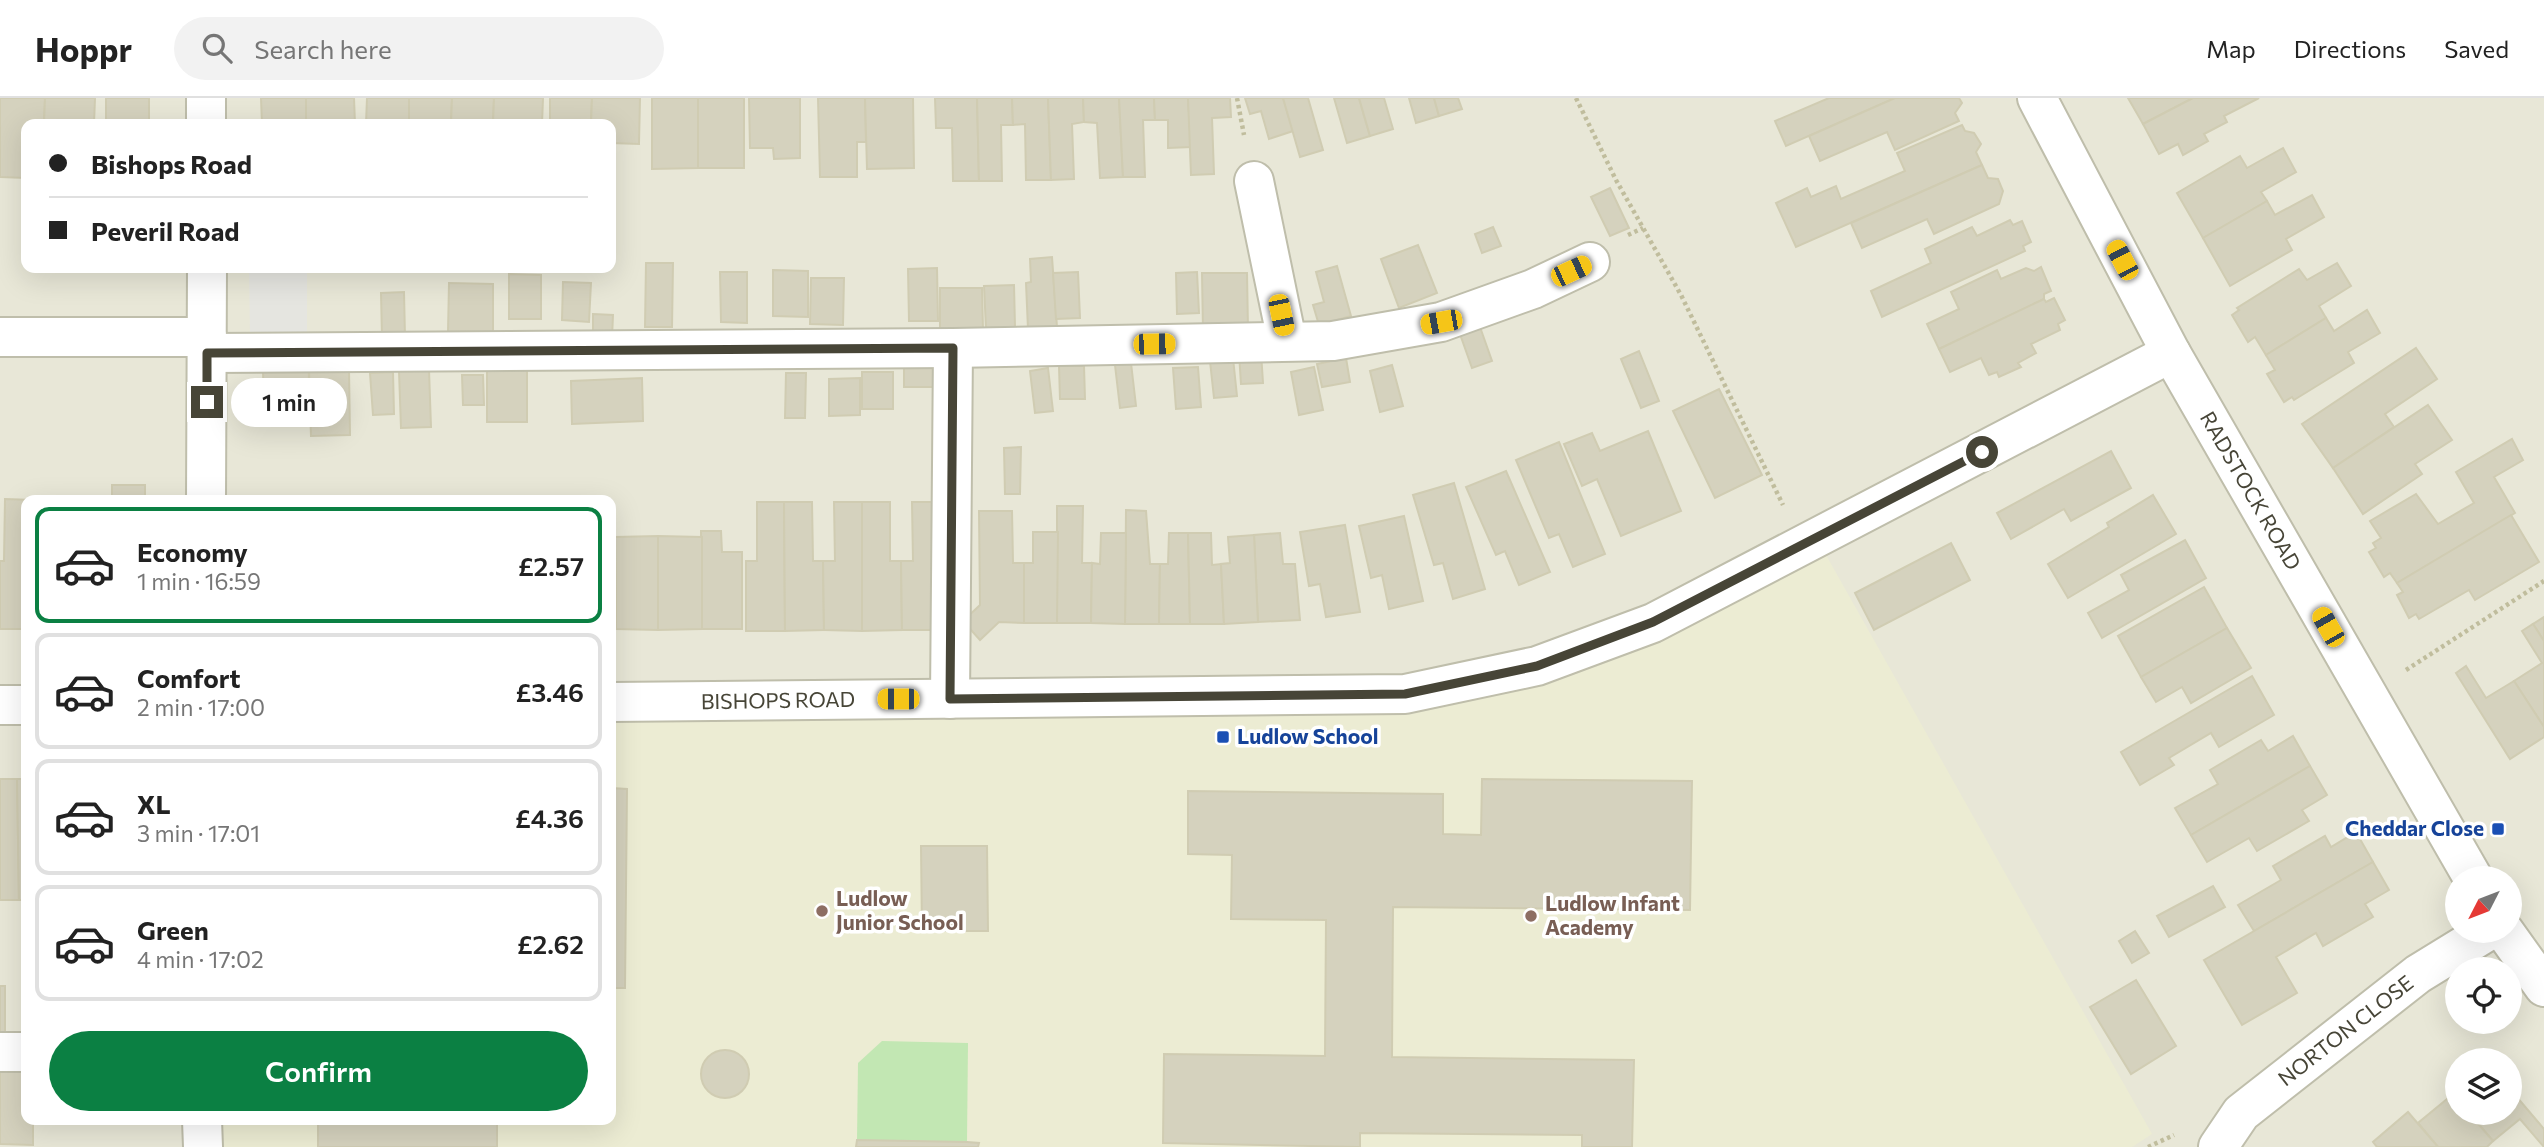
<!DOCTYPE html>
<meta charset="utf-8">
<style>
body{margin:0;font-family:Commissioner,sans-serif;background:#f2f2f2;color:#222;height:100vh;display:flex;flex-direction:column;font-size:26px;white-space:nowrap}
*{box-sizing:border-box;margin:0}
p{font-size:23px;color:#767676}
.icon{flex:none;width:38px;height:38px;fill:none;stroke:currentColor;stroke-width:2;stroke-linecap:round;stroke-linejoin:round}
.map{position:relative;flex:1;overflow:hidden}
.drawer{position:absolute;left:21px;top:397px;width:595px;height:630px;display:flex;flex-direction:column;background:#fff;border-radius:14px;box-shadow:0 7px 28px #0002}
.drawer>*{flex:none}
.top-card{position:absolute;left:21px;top:21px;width:595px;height:154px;border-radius:14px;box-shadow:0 7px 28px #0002;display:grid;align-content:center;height:154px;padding:0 28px;background:#fff}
.needle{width:46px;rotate:228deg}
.tools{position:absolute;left:2445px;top:768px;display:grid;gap:14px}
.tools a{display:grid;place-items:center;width:77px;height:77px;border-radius:50%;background:#fff;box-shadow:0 7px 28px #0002;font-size:35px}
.end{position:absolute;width:32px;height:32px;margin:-16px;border:9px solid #474537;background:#fff;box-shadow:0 0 0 4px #fff}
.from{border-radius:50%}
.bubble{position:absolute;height:49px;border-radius:24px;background:#fff;box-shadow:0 7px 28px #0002;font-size:23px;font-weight:600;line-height:49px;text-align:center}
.car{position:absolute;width:21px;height:42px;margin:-21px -10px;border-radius:9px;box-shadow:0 0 5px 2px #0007;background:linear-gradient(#f5c518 24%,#345 0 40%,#f5c518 0 76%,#345 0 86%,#f5c518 0)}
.top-card b{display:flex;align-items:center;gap:24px;height:66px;font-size:26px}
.top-card b+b{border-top:2px solid #e0e0e0}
.top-card i{width:18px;height:18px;background:#222}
ul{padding:12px 0 0;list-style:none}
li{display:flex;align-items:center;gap:21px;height:116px;margin:0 14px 10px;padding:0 14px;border:4px solid #e0e0e0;border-radius:14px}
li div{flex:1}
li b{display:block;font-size:26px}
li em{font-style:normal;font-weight:600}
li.on{border-color:#0b8043}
li>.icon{width:63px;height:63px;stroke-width:1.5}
.button{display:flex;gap:14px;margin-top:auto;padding:14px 28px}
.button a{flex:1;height:80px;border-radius:42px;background:#0b8043;color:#fff;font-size:28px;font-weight:600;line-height:80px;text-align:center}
header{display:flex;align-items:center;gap:42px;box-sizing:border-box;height:98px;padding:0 35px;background:#fff;border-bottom:2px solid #e0e0e0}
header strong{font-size:33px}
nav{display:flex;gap:38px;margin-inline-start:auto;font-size:24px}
.search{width:490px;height:63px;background:#f2f2f2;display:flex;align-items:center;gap:18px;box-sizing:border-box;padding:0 24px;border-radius:38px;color:#767676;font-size:26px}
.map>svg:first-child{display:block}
</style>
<header>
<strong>Hoppr</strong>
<div class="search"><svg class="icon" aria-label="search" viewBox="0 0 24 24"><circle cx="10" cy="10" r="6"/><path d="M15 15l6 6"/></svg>Search here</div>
<nav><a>Map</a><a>Directions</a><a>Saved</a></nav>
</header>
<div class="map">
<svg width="2544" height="1049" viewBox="0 0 2544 1049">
<rect width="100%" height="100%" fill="#f4f3e9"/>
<path fill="#e8e7d7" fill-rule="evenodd" d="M0 0H2544V1049H0ZM26 26H611V170H26ZM26 402H611V1022H26ZM2457 780H2510V833H2457ZM2457 872H2510V924H2457ZM2457 962H2510V1015H2457Z"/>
<path fill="#ececd3" d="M1817 441 2152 1036 2132 1049H203L202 1022H611V604L1405 596 1537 568Z"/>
<path fill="#c2e7b3" d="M882 943 968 945 967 1044 857 1042 858 965Z"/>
<path fill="#e5e5e0" d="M249 170H307V242H250Z"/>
<g fill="#d5d2be" stroke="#d0ccb2" stroke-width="2">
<path d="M0 0H45L44 26H26V80L0 79Z"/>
<path d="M45 0H95L94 26H44Z"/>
<rect x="106" y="0" width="43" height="26"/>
<path d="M261 0H306V26H262Z"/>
<path d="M306 0H354L355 26H306Z"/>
<path d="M367 0H409V26H366Z"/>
<path d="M409 0H452L451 26H409Z"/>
<path d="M452 0H494L493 26H451Z"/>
<path d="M494 0H543L542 26H493Z"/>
<path d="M550 0H592L591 26H550Z"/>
<path d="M592 0H640L639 46 611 45V26H591Z"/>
<path d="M652 0H698V70L652 71Z"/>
<rect x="698" y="0" width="46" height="70"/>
<path d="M749 0H800V60L774 61 773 50H750Z"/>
<path d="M818 0H865L866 44H857V79H820Z"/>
<path d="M865 0H913L914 70 867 71Z"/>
<path d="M935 0H977L979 83H953L952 30H936Z"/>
<path d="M977 0H1012L1013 27H1001L1002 83H979Z"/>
<path d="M1012 0H1048L1051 82H1026L1025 26 1013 27Z"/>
<path d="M1048 0H1083L1084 24 1072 26 1074 81 1051 82Z"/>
<path d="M1083 0H1119L1123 79 1100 80 1097 25 1084 24Z"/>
<path d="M1119 0H1154L1155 22H1143L1145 79H1123Z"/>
<path d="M1154 0H1188L1191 49 1168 50V22H1155Z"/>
<path d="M1188 0H1230L1231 19 1212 20 1214 76 1191 77Z"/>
<path d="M1245 0H1283L1293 33 1269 41 1261 13 1250 16Z"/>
<path d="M1283 0H1308L1323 52 1300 59Z"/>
<path d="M1334 0H1359L1370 38 1347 45Z"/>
<path d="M1359 0H1384L1393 31 1370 38Z"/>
<path d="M1409 0H1434L1439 18 1416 25Z"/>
<path d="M1434 0H1458L1462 11 1439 18Z"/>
<path d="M1829 0H1895L1786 48 1775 23Z"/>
<path d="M1895 0H1959L1962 5 1955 15 1959 23 1895 52 1887 34 1820 63 1809 38Z"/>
<path d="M2128 0H2193L2143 26Z"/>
<path d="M2193 0H2259L2224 18 2227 24 2204 36 2208 43 2183 57 2178 46 2159 56 2143 26Z"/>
<path d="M1962 27 1965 33 1974 35 1981 46 1976 54 1982 67 1796 149 1776 105 1807 90 1811 99 1836 88 1841 101 1905 73 1897 55Z"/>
<path d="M2283 50 2296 74 2261 94 2267 103 2203 140 2177 95 2240 58 2247 70Z"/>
<path d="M1982 67 1988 80 1998 81 2003 93 1999 106 1934 136 1927 121 1862 150 1851 125Z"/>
<path d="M1610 90 1629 130 1610 138 1591 99Z"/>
<path d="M2312 97 2324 119 2286 141 2292 152 2230 188 2203 140 2267 103 2275 117Z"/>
<path d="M2010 122 2013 127 2022 123 2031 144 2023 148 2025 153 1882 219 1871 193 1931 165 1925 151 1972 129 1977 138Z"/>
<path d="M1493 129 1501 148 1482 155 1475 136Z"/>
<path d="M1418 147 1437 195 1399 210 1381 161Z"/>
<path d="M1052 159 1057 229 1028 231 1026 185 1031 184 1030 161Z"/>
<path d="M646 165H673L672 229H645Z"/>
<path d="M2337 165 2351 188 2319 208 2326 220 2266 257 2255 239 2248 244 2232 217 2239 212 2237 210 2299 171 2307 182Z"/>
<path d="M1337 168 1351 218 1319 227 1313 207 1324 204 1316 174Z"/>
<path d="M2041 169 2051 193 2044 196V201L1939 251 1927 226 1959 211 1951 194 1997 172 2001 181 2026 170 2034 173Z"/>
<path d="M937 170 938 223H909L908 171Z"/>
<path d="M773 172 808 173V219L773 218Z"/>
<path d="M720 174H747V225L721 224Z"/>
<path d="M1078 174 1080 220 1056 221 1053 175Z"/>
<path d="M1197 174 1199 215 1177 216 1176 175Z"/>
<path d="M1202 175H1247L1248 232 1203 233Z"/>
<path d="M509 176 541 177V221H509Z"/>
<path d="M811 180H844L843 227 810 226Z"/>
<path d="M563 184 591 185 589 224 562 222Z"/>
<path d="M449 185 493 186V234H448Z"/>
<path d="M1014 187 1015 229 986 231 984 188Z"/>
<path d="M940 190H982L983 232H940Z"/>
<path d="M404 194 405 239H382L381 195Z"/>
<path d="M2054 200 2065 222 2058 226 2060 232 2031 246 2036 255 2018 265 2021 269 1999 279 1997 274 1989 277 1981 260 1950 274 1939 251 2044 201 2046 204Z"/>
<path d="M2367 212 2380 235 2348 254 2354 265 2294 302 2292 299 2284 304 2267 276 2275 272 2266 257 2326 220 2334 233Z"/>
<path d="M593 216 613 217 612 240 593 239Z"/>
<path d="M1480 229 1492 263 1472 270 1460 236Z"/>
<path d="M2416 250 2437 281 2385 316 2394 329 2333 370 2302 326Z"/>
<path d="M1639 253 1659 303 1641 310 1621 261Z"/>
<path d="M1261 254 1263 285 1241 286 1239 255Z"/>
<path d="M1233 260 1237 298 1214 300 1210 263Z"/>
<path d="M1346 260 1350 284 1322 289 1317 266Z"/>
<path d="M1131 265 1136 308 1120 310 1115 267Z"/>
<path d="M904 266 939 267V289H904Z"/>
<path d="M1392 267 1403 308 1380 314 1370 273Z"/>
<path d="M1059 268H1084L1085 301H1060Z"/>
<path d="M1198 269 1201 309 1176 311 1173 270Z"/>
<path d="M1314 269 1323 312 1299 317 1291 274Z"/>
<path d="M1048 270 1053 313 1035 315 1030 273Z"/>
<path d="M263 272 309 273 308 319 264 318Z"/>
<path d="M349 272 350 337 311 338 309 273Z"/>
<path d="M429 272 431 329 401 330 399 273Z"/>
<rect x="487" y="272" width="40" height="52"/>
<path d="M393 274 394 316 373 317 370 275Z"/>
<rect x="862" y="274" width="31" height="37"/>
<path d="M786 275H806L805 320H785Z"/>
<path d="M462 277H483L484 307H463Z"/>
<path d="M642 280 643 323 572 326 571 283Z"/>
<path d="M860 280V317L829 318V281Z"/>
<path d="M1719 291 1762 377 1715 400 1673 313Z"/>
<path d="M2428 307 2452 342 2415 366 2422 376 2363 416 2333 370Z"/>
<path d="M1648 333 1681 413 1621 438 1597 381 1582 388 1564 346 1592 335 1600 353Z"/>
<path d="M2512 341 2523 362 2494 379 2515 415 2397 485 2390 475 2384 479 2369 454 2376 450 2373 445 2381 440 2370 423 2416 396 2438 426 2474 405 2456 374Z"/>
<path d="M1559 344 1605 456 1573 469 1559 436 1549 440 1516 362Z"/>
<path d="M1021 349 1020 396H1005L1004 350Z"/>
<path d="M2111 353 2131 390 2071 423 2064 411 2011 441 1997 415Z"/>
<path d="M1506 373 1550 474 1519 487 1505 453 1496 457 1466 389Z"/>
<path d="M1454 385 1485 491 1453 501 1443 465 1434 467 1413 397Z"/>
<rect x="112" y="387" width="33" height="15"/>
<path d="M2153 397 2176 436 2068 500 2048 466 2109 429 2107 425Z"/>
<path d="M5 401 33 402H26V531H0V463H4Z"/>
<path d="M757 404H784L785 533H746V463H757Z"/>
<path d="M784 404H812L813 463H823L824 532 785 533Z"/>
<path d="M834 404H862V533L824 532 823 463H835Z"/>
<path d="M862 404H890V463H901L902 532 862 533Z"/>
<path d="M912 404H940L941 532H902L901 463H913Z"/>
<path d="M1057 408H1083L1082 465H1092L1091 525H1057Z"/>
<path d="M1126 412 1146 413 1150 466H1160L1159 526H1125Z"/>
<path d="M979 413H1012L1013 465H1024V525L999 524 980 542 963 523 980 507Z"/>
<path d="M2511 417 2539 464 2475 502 2469 492 2419 521 2416 516 2409 520 2397 497 2403 494 2397 485Z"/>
<path d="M1404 418 1423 503 1389 511 1382 477 1371 480 1359 428Z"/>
<path d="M1345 427 1360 514 1326 519 1320 486 1309 488 1300 434Z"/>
<path d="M701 433H721L722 454H742V531H702Z"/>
<path d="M1033 434H1058L1057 525H1024V465H1033Z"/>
<path d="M1101 435H1126L1125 526 1091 525 1092 465 1100 466Z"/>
<path d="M1169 435H1188L1190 526H1159L1160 466H1168Z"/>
<path d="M1188 435H1211L1212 467 1221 466 1224 526H1190Z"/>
<path d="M1280 435 1283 466H1295L1300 522 1258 524 1254 437Z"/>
<path d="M1254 437 1258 524 1224 526 1221 466 1230 465 1228 439Z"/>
<path d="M658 438 702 439V531L658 532Z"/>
<path d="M658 438V532L616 531 615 439Z"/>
<path d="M611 439H615L616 531H611Z"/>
<path d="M2185 442 2206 480 2102 540 2088 515 2129 492 2121 477Z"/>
<path d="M1951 445 1970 482 1874 532 1855 495Z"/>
<path d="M2204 489 2227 530 2141 579 2118 538Z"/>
<path d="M2544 519V543L2533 526Z"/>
<path d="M2533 526 2544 543V629L2514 583 2542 565 2522 533Z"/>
<path d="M2227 530 2251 570 2191 605 2182 589 2156 604 2141 579Z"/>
<path d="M2466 568 2486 600 2514 583 2544 629V639L2510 661 2456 575Z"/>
<path d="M2252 578 2274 617 2219 649 2211 635 2169 660 2174 667 2140 687 2121 654Z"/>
<path d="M2293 638 2310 668 2191 737 2175 710 2218 686 2210 672 2261 642 2268 653Z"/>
<path d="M2310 668 2327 697 2302 712 2309 723 2257 753 2249 740 2207 764 2191 737Z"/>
<path d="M0 681H17L19 802H0Z"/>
<path d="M17 681H26V802H19Z"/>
<path d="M1482 681 1692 683 1690 812 1393 809 1392 959 1634 962 1632 1049H1582V1037L1360 1035V1049L1163 1045 1164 956 1325 958 1326 822 1231 821 1232 757 1188 756V693L1443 696V736L1481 737Z"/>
<path d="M611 690 627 691 625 890H611Z"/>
<path d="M2356 734 2373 764 2254 833 2238 807 2281 782 2273 768 2325 738 2331 749Z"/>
<path d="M921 748H987L988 833H922Z"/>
<path d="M2373 764 2389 792 2365 806 2373 819 2323 848 2316 835 2276 859 2297 895 2242 927 2204 862Z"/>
<path d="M2213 788 2225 809 2169 839 2157 818Z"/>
<path d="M2135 833 2149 855 2132 865 2119 843Z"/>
<path d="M2136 882 2176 948 2131 976 2090 909Z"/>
<rect x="0" y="888" width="5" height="48"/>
<circle cx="725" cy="976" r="24"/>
<path d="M0 968H26V1022H33V1047L0 1046Z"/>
<path d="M2510 991 2544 1031V1049L2520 1021 2493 1043 2469 1015H2510Z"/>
<path d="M2453 996 2457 1000V1015H2469L2493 1043 2487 1049H2438L2418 1025Z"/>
<path d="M2408 1014 2438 1049H2377L2373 1044Z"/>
<rect x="318" y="1022" width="179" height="27"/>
<path d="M857 1042 967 1044 979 1045 978 1049H856Z"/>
</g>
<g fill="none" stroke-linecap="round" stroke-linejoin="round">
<g stroke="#bfbeab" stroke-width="42">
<g id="minor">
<path d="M206 0V26"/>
<path d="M2037 0 2171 255 2473 780"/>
<path d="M1254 83 1287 243"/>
<path d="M0 239H207"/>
<path d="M207 255 953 250 1333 243 1441 224 1533 191 1590 164"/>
<path d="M206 402 207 170"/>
<path d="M950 601 953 250"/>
<path d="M611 604 1405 596 1537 568 1653 525 2171 255"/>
<path d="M0 607H26"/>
<path d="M2504 833 2544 889"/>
<path d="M0 954H26"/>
<path d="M202 1022 203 1049"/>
<path d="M2218 1049 2241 1015 2418 876 2488 833"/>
</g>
</g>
<g stroke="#c0bd9d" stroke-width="4.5" stroke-dasharray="3.5 3.5" stroke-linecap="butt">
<path d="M1237 0 1244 37"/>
<path d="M1576 0 1616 82 1681 197 1783 407"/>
<path d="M1628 137 1643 130"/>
<path d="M2406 572 2544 483"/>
<path d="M2148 1049 2174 1037"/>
</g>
<use href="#minor" stroke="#fff" stroke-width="38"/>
</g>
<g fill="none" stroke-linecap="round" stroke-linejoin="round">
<path stroke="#474537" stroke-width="9" d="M207 304V255L953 250 950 601 1405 596 1537 568 1653 524 1982 354"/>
</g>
<g fill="#1a4fb4" stroke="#fff" stroke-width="2.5">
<rect x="1216" y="632" width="14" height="14" rx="3.5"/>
<rect x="2491" y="724" width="14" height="14" rx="3.5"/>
</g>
<g fill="#8d6e63" stroke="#fff" stroke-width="2.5">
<circle cx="822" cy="813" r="7"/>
<circle cx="1531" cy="818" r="7"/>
</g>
<g text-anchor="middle" stroke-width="7" stroke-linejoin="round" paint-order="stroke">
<g font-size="21" fill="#474537" stroke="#fff">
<text transform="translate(2250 393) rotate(60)" y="7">RADSTOCK ROAD</text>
<text transform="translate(778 603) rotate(-1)" y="7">BISHOPS ROAD</text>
<text transform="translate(2346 933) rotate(-38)" y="7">NORTON CLOSE</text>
</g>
<g font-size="21" font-weight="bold" fill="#164399" stroke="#fff" text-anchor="start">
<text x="1237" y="646">Ludlow School</text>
<text x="2484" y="738" text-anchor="end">Cheddar Close</text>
</g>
<g font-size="21" font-weight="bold" fill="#785e54" stroke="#fff" text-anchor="start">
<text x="836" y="808">Ludlow<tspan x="836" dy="24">Junior School</tspan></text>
<text x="1545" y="813">Ludlow Infant<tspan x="1545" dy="24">Academy</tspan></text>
</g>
</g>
</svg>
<div class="tools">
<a><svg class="needle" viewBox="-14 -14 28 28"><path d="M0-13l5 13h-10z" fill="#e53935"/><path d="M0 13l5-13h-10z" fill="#767676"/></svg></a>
<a><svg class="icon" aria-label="locate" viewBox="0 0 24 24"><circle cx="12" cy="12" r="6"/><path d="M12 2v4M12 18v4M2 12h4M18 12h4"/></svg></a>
<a><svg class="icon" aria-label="layers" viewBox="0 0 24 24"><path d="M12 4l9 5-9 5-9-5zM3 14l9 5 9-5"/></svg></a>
</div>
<i class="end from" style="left:1982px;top:354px"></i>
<i class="end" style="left:207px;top:304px"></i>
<div class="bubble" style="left:231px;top:280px;width:116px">1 min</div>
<i class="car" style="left:2122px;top:162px;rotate:332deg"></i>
<i class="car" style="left:1571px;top:173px;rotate:65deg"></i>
<i class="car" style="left:1281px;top:217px;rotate:168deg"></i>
<i class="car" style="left:1441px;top:224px;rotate:260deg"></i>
<i class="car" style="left:1154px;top:246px;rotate:89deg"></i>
<i class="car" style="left:2328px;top:529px;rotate:330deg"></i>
<i class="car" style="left:898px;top:601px;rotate:270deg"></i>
<div class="top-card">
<b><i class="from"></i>Bishops Road</b>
<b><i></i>Peveril Road</b>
</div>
<section class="drawer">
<ul>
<li class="on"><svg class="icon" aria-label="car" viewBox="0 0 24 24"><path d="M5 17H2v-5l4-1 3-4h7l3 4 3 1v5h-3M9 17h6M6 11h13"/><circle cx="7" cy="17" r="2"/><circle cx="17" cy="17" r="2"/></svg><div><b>Economy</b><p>1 min · 16:59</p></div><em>£2.57</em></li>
<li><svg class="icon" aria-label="car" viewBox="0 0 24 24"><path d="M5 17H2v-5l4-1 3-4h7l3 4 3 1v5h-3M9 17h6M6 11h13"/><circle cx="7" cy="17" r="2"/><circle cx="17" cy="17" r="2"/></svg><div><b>Comfort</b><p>2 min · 17:00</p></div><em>£3.46</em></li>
<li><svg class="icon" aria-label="car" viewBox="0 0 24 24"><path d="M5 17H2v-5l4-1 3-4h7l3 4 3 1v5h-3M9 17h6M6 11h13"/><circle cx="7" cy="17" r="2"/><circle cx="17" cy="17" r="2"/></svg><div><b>XL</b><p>3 min · 17:01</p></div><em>£4.36</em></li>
<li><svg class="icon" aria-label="car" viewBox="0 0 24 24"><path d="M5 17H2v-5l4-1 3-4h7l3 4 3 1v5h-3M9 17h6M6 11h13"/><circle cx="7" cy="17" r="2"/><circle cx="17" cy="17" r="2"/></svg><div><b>Green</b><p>4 min · 17:02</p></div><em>£2.62</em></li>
</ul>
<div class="button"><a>Confirm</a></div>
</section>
</div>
